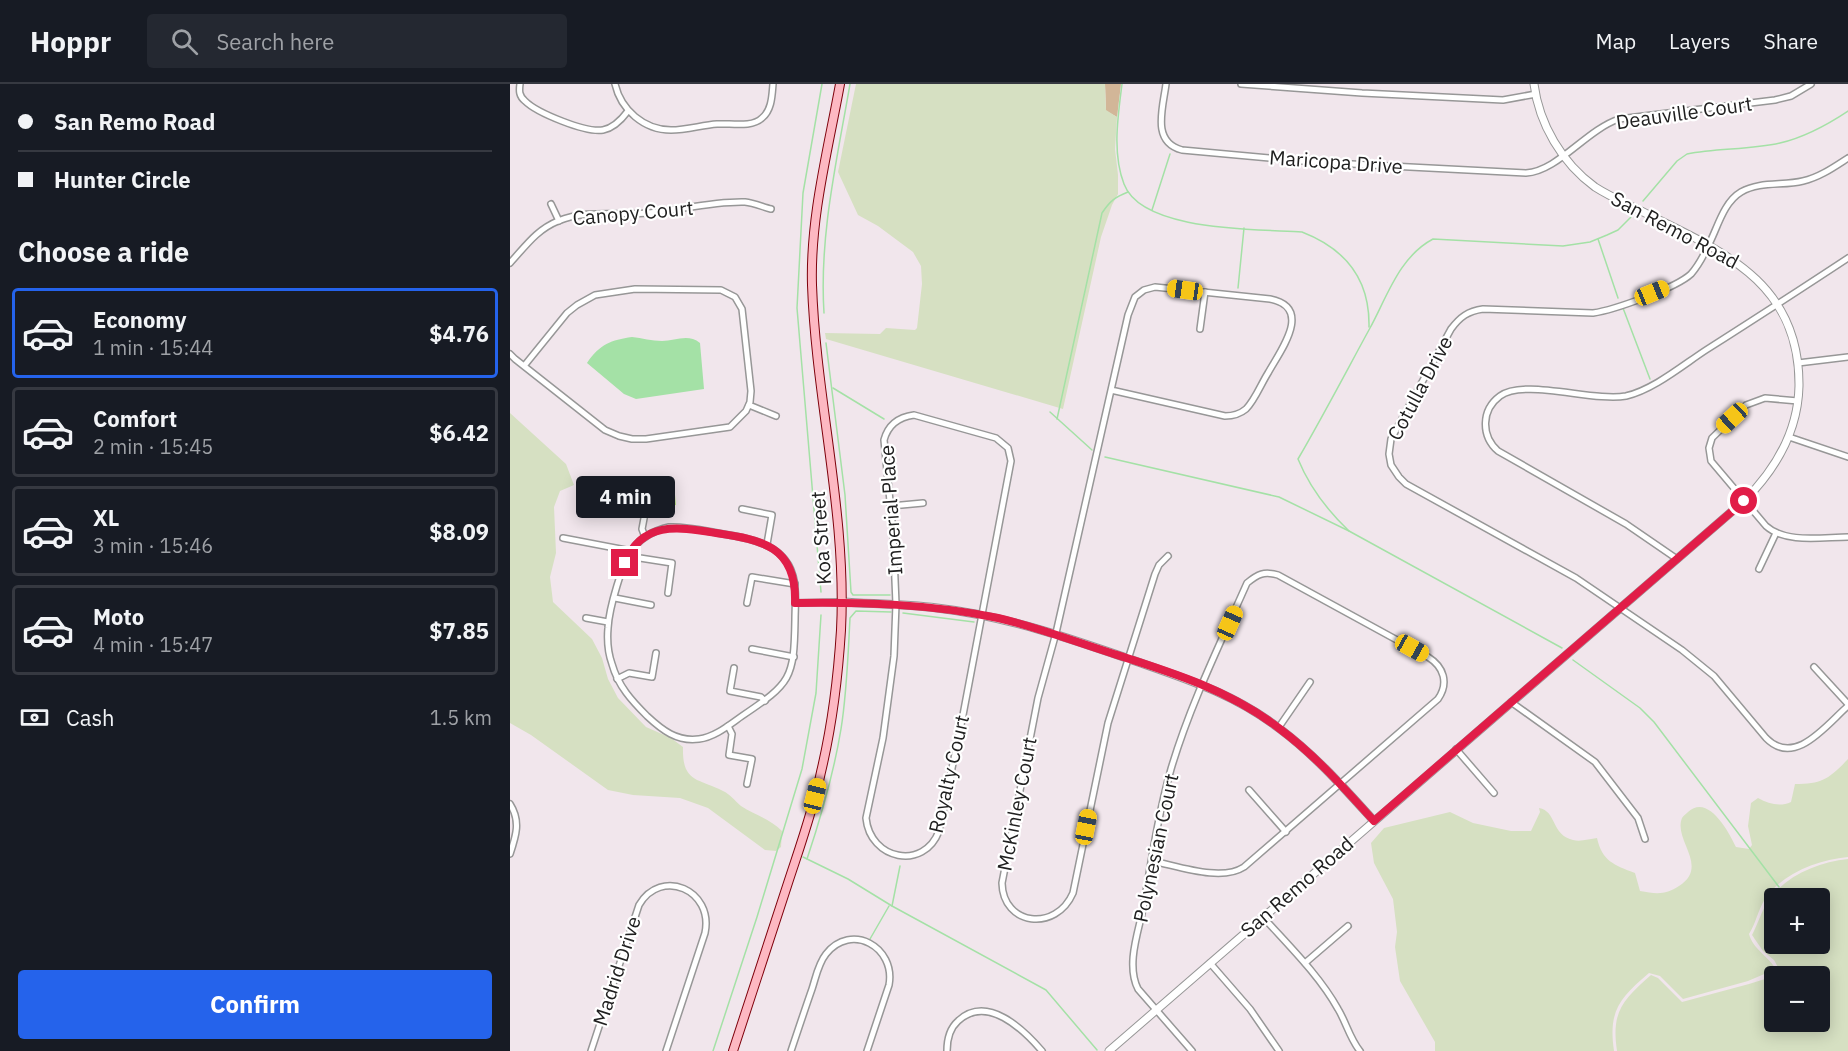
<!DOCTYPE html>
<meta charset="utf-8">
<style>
body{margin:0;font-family:"IBM Plex Sans",sans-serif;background:#242831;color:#f1f3f6;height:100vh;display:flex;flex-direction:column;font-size:22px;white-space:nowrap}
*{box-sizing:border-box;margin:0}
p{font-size:20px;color:#9ea1a6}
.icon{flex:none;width:33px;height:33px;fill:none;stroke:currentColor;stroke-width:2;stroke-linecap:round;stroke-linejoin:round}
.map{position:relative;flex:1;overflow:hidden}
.side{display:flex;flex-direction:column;background:#171b24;width:510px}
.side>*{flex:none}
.top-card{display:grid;align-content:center;height:132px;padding:0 18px;background:#171b24}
.buttons{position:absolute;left:1254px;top:804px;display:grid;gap:12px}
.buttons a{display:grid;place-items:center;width:66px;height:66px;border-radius:6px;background:#171b24;box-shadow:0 3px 15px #0003;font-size:30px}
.end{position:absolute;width:27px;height:27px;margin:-14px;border:8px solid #e11d48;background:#fff;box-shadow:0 0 0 3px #fff}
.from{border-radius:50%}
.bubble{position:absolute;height:42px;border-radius:6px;background:#171b24;box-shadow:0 3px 15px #0003;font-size:20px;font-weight:700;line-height:42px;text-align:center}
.car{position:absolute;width:18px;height:36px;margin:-18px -9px;border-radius:8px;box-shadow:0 0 4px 2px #0007;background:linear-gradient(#f5c518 24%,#345 0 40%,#f5c518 0 76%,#345 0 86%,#f5c518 0)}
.top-card b{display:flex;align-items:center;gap:21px;height:57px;font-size:22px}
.top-card b+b{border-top:2px solid #363941}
.top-card i{width:15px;height:15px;background:#f1f3f6}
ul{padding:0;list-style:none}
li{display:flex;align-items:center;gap:18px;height:90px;margin:0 12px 9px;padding:0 6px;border:3px solid #363941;border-radius:6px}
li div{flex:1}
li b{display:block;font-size:22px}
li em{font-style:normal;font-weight:700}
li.on{border-color:#2563eb}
li>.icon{width:54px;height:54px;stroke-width:1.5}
h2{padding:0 18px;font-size:27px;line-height:72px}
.pay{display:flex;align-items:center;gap:15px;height:66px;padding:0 18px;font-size:22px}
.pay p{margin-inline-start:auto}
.primary-button{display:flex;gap:12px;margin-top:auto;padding:12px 18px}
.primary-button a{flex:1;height:69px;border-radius:6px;background:#2563eb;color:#fff;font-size:24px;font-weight:700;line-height:69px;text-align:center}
header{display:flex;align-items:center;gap:36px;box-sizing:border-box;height:84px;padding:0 30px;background:#171b24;border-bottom:2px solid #363941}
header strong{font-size:28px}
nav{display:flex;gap:33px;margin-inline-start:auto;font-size:21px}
.search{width:420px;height:54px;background:#242831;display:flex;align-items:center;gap:15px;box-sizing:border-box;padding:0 21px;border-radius:6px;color:#9ea1a6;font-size:22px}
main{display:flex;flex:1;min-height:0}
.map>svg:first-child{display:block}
</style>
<header>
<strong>Hoppr</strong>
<div class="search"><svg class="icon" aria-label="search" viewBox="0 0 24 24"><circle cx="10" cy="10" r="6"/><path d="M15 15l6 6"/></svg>Search here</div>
<nav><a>Map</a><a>Layers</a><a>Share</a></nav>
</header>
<main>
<section class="side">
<div class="top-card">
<b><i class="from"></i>San Remo Road</b>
<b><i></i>Hunter Circle</b>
</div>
<h2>Choose a ride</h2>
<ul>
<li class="on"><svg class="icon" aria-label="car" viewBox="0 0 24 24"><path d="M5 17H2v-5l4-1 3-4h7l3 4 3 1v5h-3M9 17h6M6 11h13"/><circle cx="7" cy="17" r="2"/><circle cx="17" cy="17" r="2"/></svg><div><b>Economy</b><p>1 min · 15:44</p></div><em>$4.76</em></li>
<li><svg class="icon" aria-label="car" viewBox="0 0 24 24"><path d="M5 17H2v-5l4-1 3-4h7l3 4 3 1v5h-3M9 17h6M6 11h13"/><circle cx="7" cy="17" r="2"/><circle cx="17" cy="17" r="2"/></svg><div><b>Comfort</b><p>2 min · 15:45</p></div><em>$6.42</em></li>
<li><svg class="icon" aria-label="car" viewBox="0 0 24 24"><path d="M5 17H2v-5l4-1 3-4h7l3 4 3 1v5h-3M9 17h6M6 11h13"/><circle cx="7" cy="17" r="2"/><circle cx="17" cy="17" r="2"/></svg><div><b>XL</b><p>3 min · 15:46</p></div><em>$8.09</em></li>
<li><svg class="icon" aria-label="car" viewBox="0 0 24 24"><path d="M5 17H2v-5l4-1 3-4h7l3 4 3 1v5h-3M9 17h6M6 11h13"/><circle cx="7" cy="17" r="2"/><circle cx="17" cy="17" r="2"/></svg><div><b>Moto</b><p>4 min · 15:47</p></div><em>$7.85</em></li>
</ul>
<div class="pay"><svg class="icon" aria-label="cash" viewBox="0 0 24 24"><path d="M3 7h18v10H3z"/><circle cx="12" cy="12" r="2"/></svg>Cash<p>1.5 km</p></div>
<div class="primary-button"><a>Confirm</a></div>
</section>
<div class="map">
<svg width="1338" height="967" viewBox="0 0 1338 967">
<rect width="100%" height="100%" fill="#f1e6ec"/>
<path fill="#d2b698" d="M595 0H611L607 33 596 27Z"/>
<g fill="#d6e0c2" fill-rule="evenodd">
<path d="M346 0H595L596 26 607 33 605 65 608 91V110L602 121 591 153 553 325 316 255 315 249 370 250 376 244 405 246 407 244 412 200 411 182 403 168 368 142 348 131 328 88Z"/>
<path d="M0 329 56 380 64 401 50 407 44 423 46 469 40 493 43 518 82 555 92 574 98 595 108 614 136 643 161 654 173 663C172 699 188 694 213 707 220 710 225 717 231 722 245 731 260 735 272 747L271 763 266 767 255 766 198 724 170 714 123 711 98 706 21 651 0 639Z"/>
<path d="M1338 675V773C1307 776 1273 789 1255 815 1248 826 1246 839 1239 850 1243 865 1258 872 1266 885L1238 897 1173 915 1150 892 1139 889C1110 914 1098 926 1104 967H925V958L890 897 885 863 887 848 883 815 864 779 861 759 874 744 940 728 963 739 1001 747H1021L1030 728 1029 724C1047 727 1041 751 1063 756 1070 758 1080 755 1087 754 1092 777 1104 781 1125 789L1130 807C1146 810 1156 811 1169 802 1200 782 1163 756 1172 734 1173 732 1176 730 1178 728 1198 709 1219 748 1226 763L1239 765 1242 761 1238 742 1241 719 1248 714C1259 720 1270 723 1281 718L1285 700C1312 700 1319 695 1338 675Z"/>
<path d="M1338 775V967H1107C1101 927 1113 916 1141 891L1148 894 1172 918 1239 900 1255 895 1270 887 1264 876 1253 867 1242 851C1248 840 1251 828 1258 817 1275 792 1308 778 1338 775ZM1264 814H1310V860H1264ZM1264 892H1310V938H1264Z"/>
</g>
<g fill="#bae480">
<path d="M164 399 165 409 144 411 142 401Z"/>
<path d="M165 411 166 421 145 424 144 413Z"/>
</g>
<path fill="#a4e1a6" d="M122 253C132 254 142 257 152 257 165 257 178 249 190 259L194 305 126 315 114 310 77 279C90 260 101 256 122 253Z"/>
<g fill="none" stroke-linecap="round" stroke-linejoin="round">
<g stroke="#a4e1a6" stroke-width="1.5">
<path d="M612 0C608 32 602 69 614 100 632 148 748 145 792 148 836 165 860 195 859 243"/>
<path d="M1133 117 1167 77 1177 70C1207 64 1240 66 1270 59 1295 53 1317 41 1338 27"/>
<path d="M642 126 660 70"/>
<path d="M1088 155 1108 214"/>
<path d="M728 204 734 144"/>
<path d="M1113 224 1140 295"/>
<path d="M314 229C309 152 327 76 340 0"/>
<path d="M316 259 335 411 341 508 343 511H380"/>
<path d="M323 304 374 335"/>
<path d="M540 328 582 366"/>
<path d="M547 335 592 129C600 117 605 113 618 108"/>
<path d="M595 373 769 413 839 447 1052 564"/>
<path d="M839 447C818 427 799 402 788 375 813 332 836 288 860 244 877 213 889 173 923 155L1053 162 1080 158 1097 151 1108 146 1122 132"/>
<path d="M311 508 287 224 293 109 312 0"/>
<path d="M393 529 464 538"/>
<path d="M1063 576 1130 624 1144 638 1269 803"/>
<path d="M293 773 338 795 382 822 536 906 587 966"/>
<path d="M297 775C311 733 324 688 331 645 337 608 338 571 340 534L346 527 381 528"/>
<path d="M382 822 390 782"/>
<path d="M360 855 379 822"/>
<path d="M203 967 247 833 292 685 306 609 311 531"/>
</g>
<g stroke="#979797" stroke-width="8">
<g id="minor">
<path d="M10 0C9 7 9 12 15 17 27 29 76 49 93 46 104 44 112 35 118 27"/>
<path d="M105 0C111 26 134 46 161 46 177 46 192 41 207 40 220 39 242 44 252 34 262 26 262 11 263 0"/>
<path d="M656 0C653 24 641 58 672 66L803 78 1016 89C1048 87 1076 46 1109 35L1265 16 1281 12 1301 0"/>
<path d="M731 0 852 9 993 16 1026 10"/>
<path d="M1338 74C1324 83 1310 93 1293 97 1273 102 1250 97 1231 108 1214 118 1208 142 1200 158 1195 169 1189 181 1181 190 1166 204 1104 226 1083 229L973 225C958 227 950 233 941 245L881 355 879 370 881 381 889 393 896 400 1066 494 1172 566 1204 592 1256 654C1285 684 1317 640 1338 622"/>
<path d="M41 120 49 137"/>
<path d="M0 179C15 163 26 146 48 137 77 125 108 132 139 129 170 126 203 117 235 118 244 119 253 123 261 125"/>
<path d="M690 245 695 208"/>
<path d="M0 270 5 275 95 346 109 352 122 355H136L220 343 236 327 240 318 241 307 232 225 225 213 211 206 125 205 85 211 67 221 57 229 14 282"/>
<path d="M1288 279 1338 273"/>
<path d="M601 306 715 332C723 332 730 330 736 325 745 316 751 300 758 289 770 267 804 224 760 215L645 203 634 206 625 213 618 231 546 549 528 614 492 799C493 842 546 848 563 809L598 639 645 490 649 481 658 472"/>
<path d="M1288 317 1255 314 1236 321 1202 354 1199 364 1201 377 1256 442C1276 460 1313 453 1338 453"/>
<path d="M239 321 266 332"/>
<path d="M404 331 486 354 498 364 501 377 453 631 429 747C414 787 360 776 356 734L373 654 384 572 386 520 383 448 374 356C378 341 389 333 404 331Z"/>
<path d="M1279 353 1338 373"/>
<path d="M133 406 135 429 132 445 135 453"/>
<path d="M381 422 413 419"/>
<path d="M232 425 262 431 257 460"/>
<path d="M159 443C177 442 195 447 213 450 247 455 283 463 285 505 286 515 285 526 285 536 284 595 281 599 232 632 219 641 205 653 189 655 167 658 152 646 137 632 122 617 108 602 102 580 98 569 97 556 98 544 99 525 112 478 124 463 133 452 146 446 159 443Z"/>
<path d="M53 454 121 467"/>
<path d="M119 470 130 474 162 479 158 509"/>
<path d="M1167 475 1116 440 988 367C971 352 971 326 990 312 1014 294 1083 318 1116 312 1143 306 1173 281 1196 266 1243 236 1291 205 1338 174"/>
<path d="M1249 485 1266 449"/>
<path d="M105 514 141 521"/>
<path d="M237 519 242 493 285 500"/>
<path d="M285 519 332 518"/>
<path d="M76 534 98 538"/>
<path d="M242 565 284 573"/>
<path d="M1304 583 1338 620"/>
<path d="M224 584 220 607 251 613 255 617"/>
<path d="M107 595 119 589 142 593 146 569"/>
<path d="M1001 618 1085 678 1128 734 1135 755"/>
<path d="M218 642 222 650 219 671 242 675 237 700"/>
<path d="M769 643 800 598"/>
<path d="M946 665 984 709"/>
<path d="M739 706 776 748"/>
<path d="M0 720C11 737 6 752 0 770"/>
<path d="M642 777C668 782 711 798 734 783L928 615C939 599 934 583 918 573L768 491C754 487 748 490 737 499 710 560 680 621 661 685 648 731 641 779 633 825 628 849 616 881 628 905L682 967"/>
<path d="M753 833C779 862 809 891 828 925 836 938 840 955 850 967"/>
<path d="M700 879 740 925 769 967"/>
<path d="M795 879 838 842"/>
<path d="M81 967 129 821C151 783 204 806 195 849L156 967"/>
<path d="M281 967C288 946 295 925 302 905 306 893 308 880 316 870 341 838 386 863 379 901L357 967"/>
<path d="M437 967C437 956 439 945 448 937 477 910 513 945 532 967"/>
</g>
</g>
<g stroke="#979797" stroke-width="9">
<g id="tertiary">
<path d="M332 518C363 520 395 520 427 524 496 532 562 555 628 578 680 596 726 611 770 645 806 672 834 704 864 737"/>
<path d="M599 967 1234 417C1266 385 1288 348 1289 302 1290 196 1209 166 1129 126 1115 119 1099 112 1085 103 1052 79 1029 40 1024 0"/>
</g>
</g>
<g stroke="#7e000b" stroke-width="10">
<path id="secondary" d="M223 967C241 912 259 857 277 802 289 765 303 727 311 688 322 642 328 594 331 546 337 430 306 317 302 201 300 134 318 66 330 0"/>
</g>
<use href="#minor" stroke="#fff" stroke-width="5"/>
<use href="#tertiary" stroke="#fff" stroke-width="7"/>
<use href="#secondary" stroke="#fdb8c2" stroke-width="8"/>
</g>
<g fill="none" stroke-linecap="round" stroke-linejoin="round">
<path stroke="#e11d48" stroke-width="8" d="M115 479C132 436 169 443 206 449 252 456 287 462 285 519 353 518 421 520 488 534 527 543 563 557 601 569 661 588 720 606 770 645 806 672 834 704 864 737L1234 417"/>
</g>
<g text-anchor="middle" stroke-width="4.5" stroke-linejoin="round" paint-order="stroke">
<g font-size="20" fill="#202020" stroke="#fff">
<text transform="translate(1174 29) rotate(-8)" y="7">Deauville Court</text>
<text transform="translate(826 78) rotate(4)" y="7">Maricopa Drive</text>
<text transform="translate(123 129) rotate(-5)" y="7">Canopy Court</text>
<text transform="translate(1165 146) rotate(28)" y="7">San Remo Road</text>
<text transform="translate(910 304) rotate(-62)" y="7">Cotulla Drive</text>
<text transform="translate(381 426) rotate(-94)" y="7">Imperial Place</text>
<text transform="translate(311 454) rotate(-94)" y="7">Koa Street</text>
<text transform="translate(439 690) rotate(-77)" y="7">Royalty Court</text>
<text transform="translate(507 720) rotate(-79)" y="7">McKinley Court</text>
<text transform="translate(646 764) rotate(-78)" y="7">Polynesian Court</text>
<text transform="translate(787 803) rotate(-41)" y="7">San Remo Road</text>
<text transform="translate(107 887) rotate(-72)" y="7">Madrid Drive</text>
</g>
</g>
</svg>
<div class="buttons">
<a>+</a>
<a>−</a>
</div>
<i class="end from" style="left:1234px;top:417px"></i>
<i class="end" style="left:115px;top:479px"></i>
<div class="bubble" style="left:66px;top:392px;width:99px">4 min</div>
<i class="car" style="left:675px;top:206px;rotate:278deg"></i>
<i class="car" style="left:1142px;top:209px;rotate:68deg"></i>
<i class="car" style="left:1222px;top:334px;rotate:227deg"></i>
<i class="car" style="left:720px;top:539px;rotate:24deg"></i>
<i class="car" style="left:902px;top:564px;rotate:119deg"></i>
<i class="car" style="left:305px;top:712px;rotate:14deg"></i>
<i class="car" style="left:576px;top:743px;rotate:11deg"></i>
</div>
</main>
